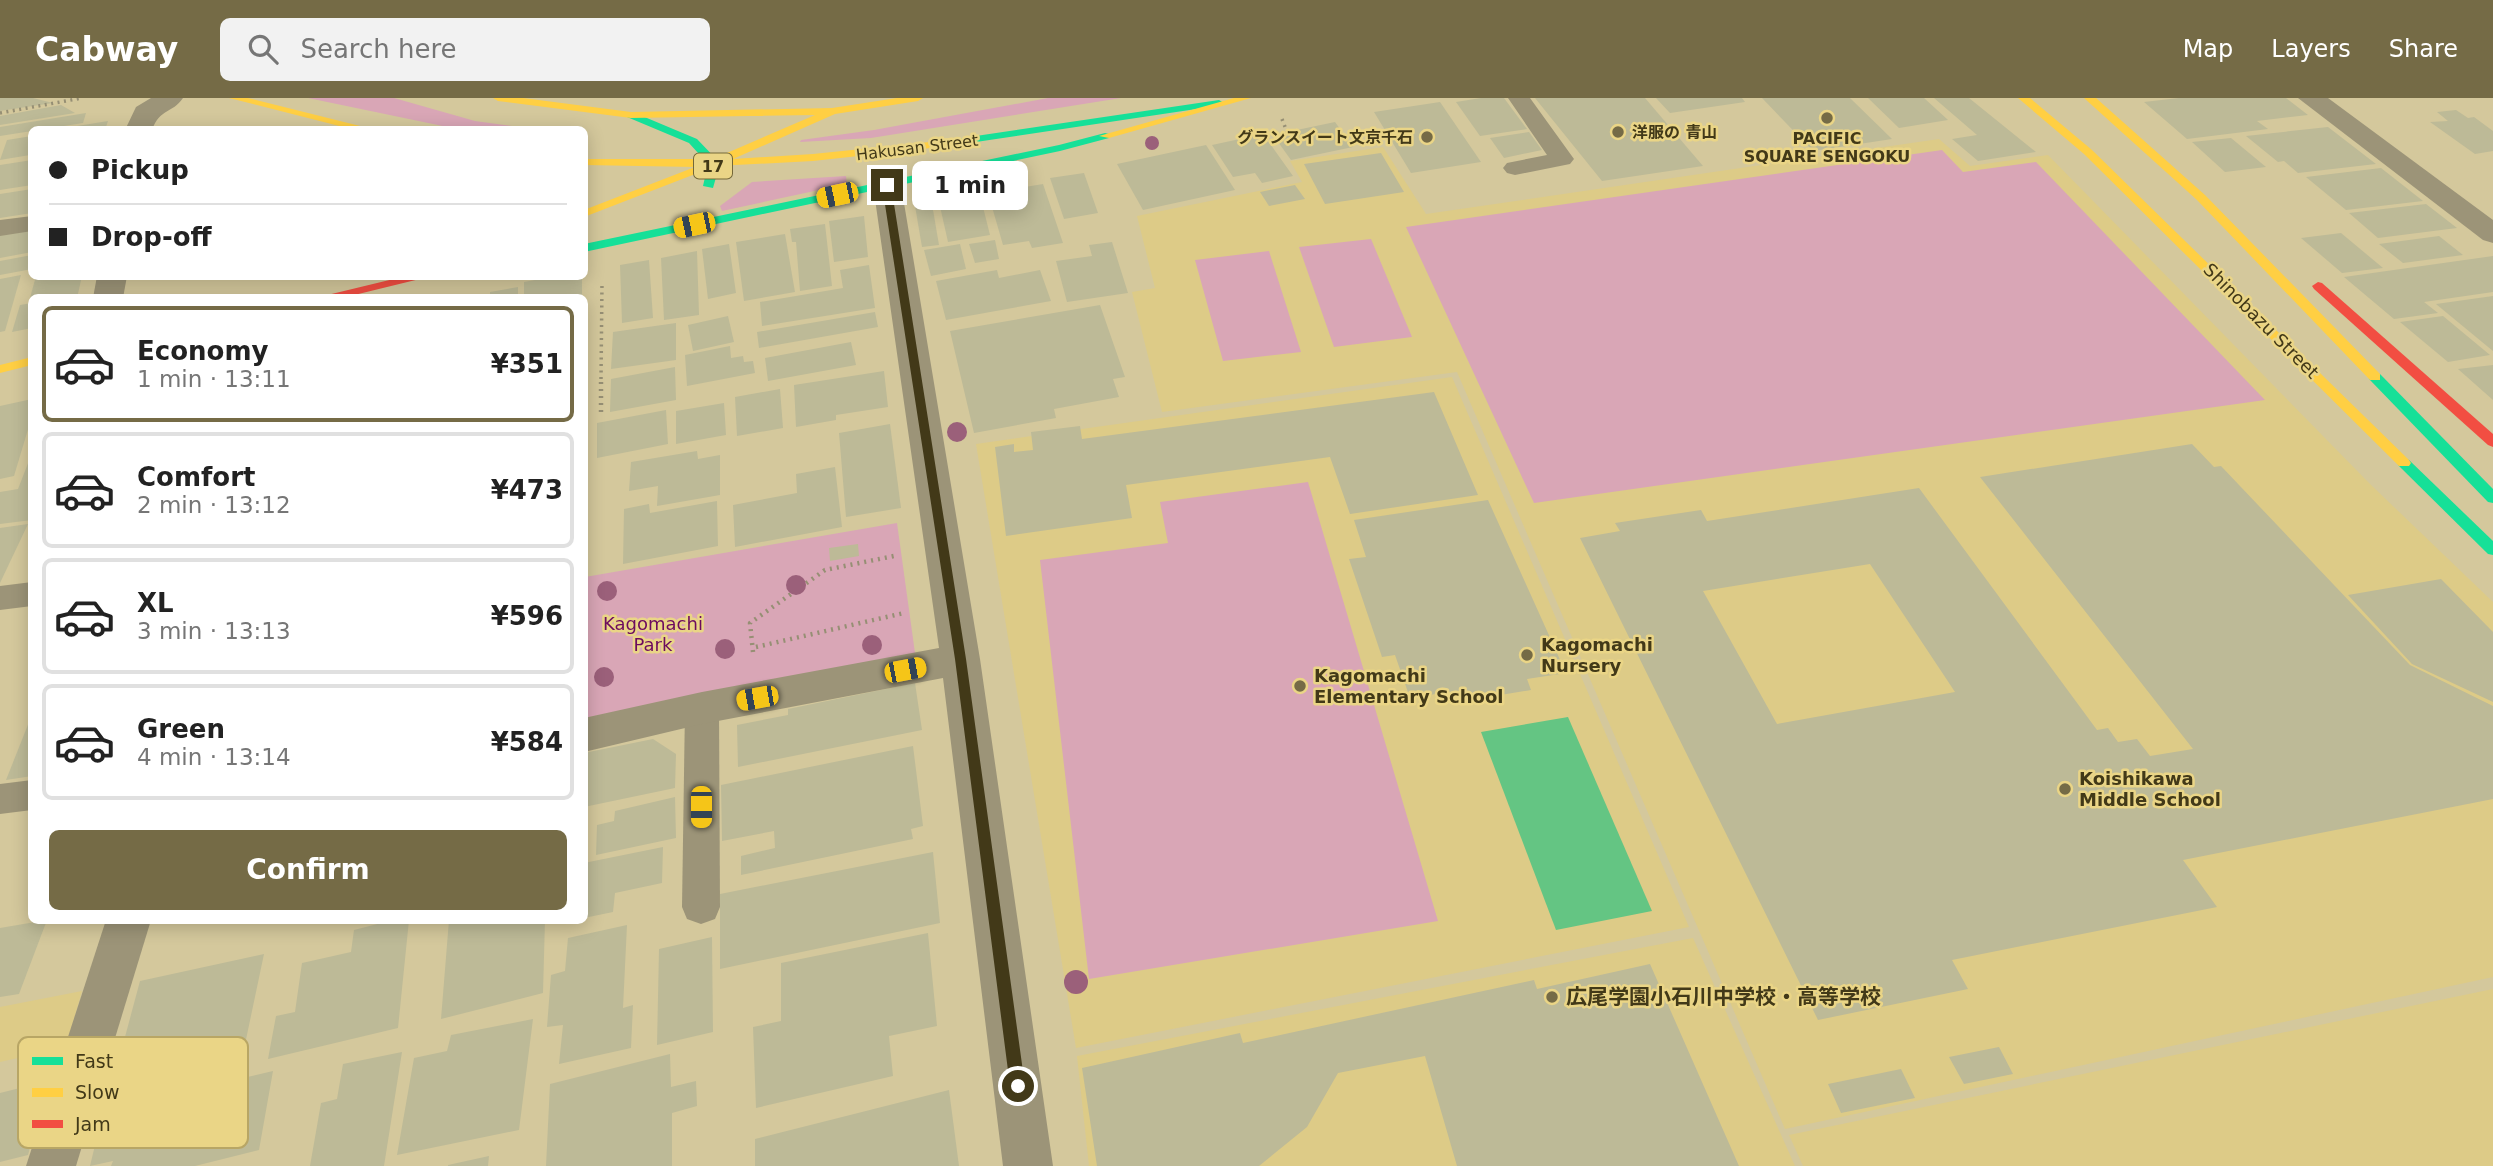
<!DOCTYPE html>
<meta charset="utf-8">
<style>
body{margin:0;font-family:"DejaVu Sans","Noto Sans JP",sans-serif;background:#f2f2f2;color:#222;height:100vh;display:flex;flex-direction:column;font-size:26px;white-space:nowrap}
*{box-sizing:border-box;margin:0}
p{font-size:23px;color:#767676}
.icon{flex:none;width:38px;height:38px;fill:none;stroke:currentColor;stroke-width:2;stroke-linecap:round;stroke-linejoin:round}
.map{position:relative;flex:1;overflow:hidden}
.panel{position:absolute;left:28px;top:196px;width:560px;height:630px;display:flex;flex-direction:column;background:#fff;border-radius:10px;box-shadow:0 4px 18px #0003}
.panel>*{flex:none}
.top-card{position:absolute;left:28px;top:28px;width:560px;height:154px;border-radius:10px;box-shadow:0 4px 18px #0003;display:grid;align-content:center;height:154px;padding:0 21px;background:#fff}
.end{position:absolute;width:32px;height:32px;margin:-16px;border:9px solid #423918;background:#fff;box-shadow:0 0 0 4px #fff}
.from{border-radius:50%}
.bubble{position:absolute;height:49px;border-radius:10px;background:#fff;box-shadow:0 4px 18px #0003;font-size:23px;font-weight:800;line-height:49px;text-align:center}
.car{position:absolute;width:21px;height:42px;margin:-21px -10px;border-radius:9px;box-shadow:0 0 5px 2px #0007;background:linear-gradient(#f5c518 24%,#345 0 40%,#f5c518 0 76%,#345 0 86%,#f5c518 0)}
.top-card b{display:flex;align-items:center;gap:24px;height:66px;font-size:26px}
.top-card b+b{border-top:2px solid #e0e0e0}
.top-card i{width:18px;height:18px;background:#222}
ul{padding:12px 0 0;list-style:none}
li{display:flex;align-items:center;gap:21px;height:116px;margin:0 14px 10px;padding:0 7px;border:4px solid #e0e0e0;border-radius:10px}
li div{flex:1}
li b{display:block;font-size:26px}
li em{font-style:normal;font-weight:800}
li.current{border-color:#756b46}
li>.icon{width:63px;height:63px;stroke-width:1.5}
.action{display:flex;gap:14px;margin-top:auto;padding:14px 21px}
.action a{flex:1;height:80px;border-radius:10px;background:#756b46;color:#fff;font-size:28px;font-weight:800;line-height:80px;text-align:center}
header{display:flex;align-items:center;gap:42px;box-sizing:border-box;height:98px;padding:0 35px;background:#756b46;color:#fff}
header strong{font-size:33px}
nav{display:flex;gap:38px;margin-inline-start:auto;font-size:24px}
.search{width:490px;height:63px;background:#f2f2f2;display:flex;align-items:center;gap:18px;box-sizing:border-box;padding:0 24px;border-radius:10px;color:#767676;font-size:26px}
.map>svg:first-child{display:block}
</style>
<header>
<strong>Cabway</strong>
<div class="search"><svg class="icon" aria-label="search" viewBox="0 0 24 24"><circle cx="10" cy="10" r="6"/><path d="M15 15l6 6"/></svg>Search here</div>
<nav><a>Map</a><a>Layers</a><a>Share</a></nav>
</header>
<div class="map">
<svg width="2493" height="1068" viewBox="0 0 2493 1068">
<rect width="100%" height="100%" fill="#d4c89c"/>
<g fill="#ddcb87">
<path d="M1939 41 1970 68 2048 57 2370 386 2493 504V879L1785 1031 1457 274 1162 314 1132 194 1155 190 1137 118 1302 84 1290 63 1383 49 1426 116Z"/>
<path d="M1452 279 1689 829 1076 950 976 346Z"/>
<path d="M1693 840 1795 1068H1089L1077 958Z"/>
<path d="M2493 891V1068H1803L1789 1037Z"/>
<path d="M82 893 66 949 0 964V909Z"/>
</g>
<g fill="#d9a6b6">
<path d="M308 0H394L475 23 535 31H457Z"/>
<path d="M1048 0H1121L871 40 800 44 801 42 874 32Z"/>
<path d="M1942 52 1963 74 2036 64 2265 302 1534 405 1406 129Z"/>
<path d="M846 78 847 86 722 113 720 108 752 84Z"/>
<path d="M1371 141 1412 239 1334 249 1299 149Z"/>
<path d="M1269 153 1301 254 1223 263 1195 162Z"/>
<path d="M1308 384 1438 823 1089 881 1040 462 1168 445 1160 404Z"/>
<path d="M897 425 915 555 585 620V479Z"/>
</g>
<path fill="#64c583" d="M1568 619 1652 813 1556 832 1481 634Z"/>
<g fill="#bdba97" fill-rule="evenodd">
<path d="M0 0H33L53 5 0 13Z"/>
<path d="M1481 0H1504L1527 31 1480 38 1456 4Z"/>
<path d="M1535 0H1645L1703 68 1602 83Z"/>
<path d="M1656 0H1742L1745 4 1670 15Z"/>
<path d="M1762 0H1850L1892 41 1813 53Z"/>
<path d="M1868 0H1924L1948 22 1899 30Z"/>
<path d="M1934 0H1969L2036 54 1978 63 1952 41 1977 37Z"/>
<path d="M2179 0H2286L2308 17 2257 23 2268 31 2187 41 2144 4Z"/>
<path d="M1440 4 1481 64 1411 75 1374 14Z"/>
<path d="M61 7 75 15 0 27V18Z"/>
<path d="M2456 12 2468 20 2474 19 2493 33V53L2475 56 2430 24 2448 23 2437 14Z"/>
<path d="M86 15 83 25 0 38V29Z"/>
<path d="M108 23 105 32H66L65 30Z"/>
<path d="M1335 24 1353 49 1291 62 1273 37Z"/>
<path d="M2328 29 2376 66 2298 75 2284 63 2278 64 2246 38Z"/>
<path d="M1529 34 1542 52 1504 60 1490 40Z"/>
<path d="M1263 36 1293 78 1262 85 1255 75 1233 79 1212 47Z"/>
<path d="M32 38 30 57 0 62 7 42Z"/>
<path d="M2231 40 2266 69 2225 74 2192 44Z"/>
<path d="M1206 47 1235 92 1143 112 1117 66Z"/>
<path d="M1381 55 1404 94 1325 106 1304 66Z"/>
<path d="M32 62V87L0 92V67Z"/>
<path d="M2381 70 2423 103 2346 112 2306 79Z"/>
<path d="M1084 75 1098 115 1064 121 1050 80Z"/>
<path d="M1043 86 1063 145 1032 150 1029 143 1003 147 988 95Z"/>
<path d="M1295 87 1305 101 1269 108 1260 94Z"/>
<path d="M32 91V115L0 120V96Z"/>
<path d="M980 97 990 137 948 144 939 104Z"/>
<path d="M932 106 939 147 922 149 915 108Z"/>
<path d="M2426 106 2457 130 2378 140 2349 115Z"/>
<path d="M864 118 868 159 834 164 829 123Z"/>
<path d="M825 126 832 188 800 193 796 144H792L790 131Z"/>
<path d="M32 131V154L0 160V137Z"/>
<path d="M2341 135 2383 170 2342 175 2301 140Z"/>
<path d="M785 136 795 194 744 203 736 144Z"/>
<path d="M2439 138 2463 157 2403 165 2379 146Z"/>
<path d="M995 142 999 161 975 165 969 146Z"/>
<path d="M1112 144 1128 195 1067 204 1056 163 1092 158 1089 147Z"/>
<path d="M729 146 736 195 708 201 702 151Z"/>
<path d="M960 146 966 171 931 178 924 152Z"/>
<path d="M697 153 699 217 664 222 661 160Z"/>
<path d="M32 157V171L0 177V163Z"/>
<path d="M2493 158V194L2424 204 2438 215 2394 221 2344 179Z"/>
<path d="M649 162 653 220 622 225 620 167Z"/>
<path d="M869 167 875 210 762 228 760 204 843 190 840 172Z"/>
<path d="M997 172 999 180 1040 172 1051 203 946 222 936 183Z"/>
<path d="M21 177 5 233 0 234V181Z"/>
<path d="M36 178H82L77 200H51L52 197 30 200Z"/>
<path d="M557 178H582V200H524V184Z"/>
<path d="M518 189V200H490V194Z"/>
<path d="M2493 198V253L2436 206Z"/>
<path d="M32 205V230L12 234 20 207Z"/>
<path d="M1100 207 1125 279 1113 281 1119 299 1054 311 1056 320 974 335 950 233Z"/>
<path d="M875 214 878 229 759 250 757 234Z"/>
<path d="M728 218 734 244 693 253 688 227Z"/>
<path d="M2443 218 2490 257 2448 264 2400 224Z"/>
<path d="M676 225V262L611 271 613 234Z"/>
<path d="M851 244 856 267 768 283 765 260Z"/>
<path d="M730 248 731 260 743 258 744 264 753 263 755 275 687 288 685 257Z"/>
<path d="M2493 267V302L2458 271Z"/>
<path d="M675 269 676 302 610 314 611 281Z"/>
<path d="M884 273 888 309 836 317V322L796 329 794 287Z"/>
<path d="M780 291 783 330 737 338 735 299Z"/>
<path d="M1434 294 1478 397 1350 416 1330 359 1126 387 1132 420 1006 438 995 349 1014 346V354L1033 352 1031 334 1080 328 1082 341Z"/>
<path d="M32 301V318L14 378 0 381V308Z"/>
<path d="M724 305 726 337 676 346V313Z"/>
<path d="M666 312 668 346 597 360V325Z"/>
<path d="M890 326 901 410 846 419 839 335Z"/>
<path d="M588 333 587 388H584V334Z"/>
<path d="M2192 346 2214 369 2221 368 2410 567 2493 608V701L2183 762 2217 809 1952 862 1968 891 1818 922 1580 440 1620 433 1615 425 1701 412 1707 423 1919 390 2097 632 2108 630 2118 644 2137 641 2150 658 2193 651 1980 379ZM1870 466 1955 594 1777 626 1703 493Z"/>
<path d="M697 353 698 361 720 357V397L657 408 658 388 629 393 631 364Z"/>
<path d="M32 355V422L0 426V394L18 391Z"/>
<path d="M835 369 842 429 735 449 733 407 797 395 796 376Z"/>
<path d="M1488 402 1566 575 1527 581 1531 592 1458 604 1455 593 1410 600 1395 557 1382 559 1349 461 1366 459 1354 422Z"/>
<path d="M717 403 718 448 623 466 624 411 649 406 650 415Z"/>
<path d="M28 426 0 485V430Z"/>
<path d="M858 446 859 458 830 463 829 450Z"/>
<path d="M2441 481 2493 534V604L2412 566 2348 497Z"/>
<path d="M915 585 922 632 738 669 737 627 788 617V611Z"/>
<path d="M31 619 32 678 6 682Z"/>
<path d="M653 641 676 656 675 690 584 709V655Z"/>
<path d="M913 648 923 728 911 731 913 741 741 777V758L775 750 774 733 722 743 721 687Z"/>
<path d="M675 699 676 740 596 757 597 727 614 723 615 713Z"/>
<path d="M663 749 662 785 615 795 613 814 584 820V765Z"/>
<path d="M933 754 940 825 720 871V796Z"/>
<path d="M47 822 19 896 0 899V830Z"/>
<path d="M393 822H409L398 930 268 961 276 918 295 914 302 865 351 854 354 832Z"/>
<path d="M449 822H545L543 895 441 921Z"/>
<path d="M627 827 623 910 633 907 631 950 559 966 563 927 547 929 551 877 565 873 568 840Z"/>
<path d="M928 835 937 928 889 938 893 978 756 1010 753 929 781 923V865Z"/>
<path d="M712 839 713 934 657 947 659 851Z"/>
<path d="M264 856 240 970 153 990 158 971 114 980 140 883Z"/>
<path d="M1650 866 1739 1068H1457L1425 958 1338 975 1307 1029 1259 1068H1097L1082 970 1240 935 1243 945 1534 882 1537 891Z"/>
<path d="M533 921 519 1032 397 1057 414 960 447 953 451 937Z"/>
<path d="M1999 949 2013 976 1964 986 1949 959Z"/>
<path d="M402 954 384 1068H310L321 1005 337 1001 343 966Z"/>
<path d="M670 956 671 989 696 983 697 1008 672 1015V1068H546L550 986Z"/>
<path d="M1901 971 1915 1000 1841 1015 1828 986Z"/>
<path d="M273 973 259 1052 195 1068H111L113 1063 90 1068 103 1014Z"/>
<path d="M48 983 28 1057 0 1064V995Z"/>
<path d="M949 992 959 1068H755V1041Z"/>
<path d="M489 1058 488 1068H448V1067Z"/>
</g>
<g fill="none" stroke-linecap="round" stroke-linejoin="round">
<g stroke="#968f74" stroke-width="3.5" stroke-dasharray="2 4.5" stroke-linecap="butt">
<path d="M0 15 82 0"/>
<path d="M1282 21 1287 34"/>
<path d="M601 281 602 185"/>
</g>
<g stroke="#968f74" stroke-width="4.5" stroke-dasharray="2 5" stroke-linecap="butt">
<path d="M601 314V279"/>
<path d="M756 549 904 515"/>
<path d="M753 554 750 525 825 472 894 458"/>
</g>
<g fill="#9c9478" fill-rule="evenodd">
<path d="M1508 0H1530L1574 61 1570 66 1515 77 1507 75 1503 70 1507 65 1547 57Z"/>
<path d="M32 118V133L0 138V122Z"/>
<path d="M32 484V508L0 512V488Z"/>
<path d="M702 596 714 600 719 610 720 809 715 821 701 826 687 821 682 809 685 610 690 600Z"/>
<path d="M32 682V712L0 716V686Z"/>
</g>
<g fill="#9c9478" fill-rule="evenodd">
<path d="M151 0H183C172 16 160 10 152 32H125L136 9Z"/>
<path d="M2298 0H2328L2493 122V145L2483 142Z"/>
<path d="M887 79 897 81 901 87 980 561 1053 1068H1003L943 580 702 626 584 654V620L702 594 939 550 873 87 877 81Z"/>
<path d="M97 178H127L123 200H93Z"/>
<path d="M106 822H151L76 1068H26Z"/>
</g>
<g fill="#16e098" fill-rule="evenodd">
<path d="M1219 2 1224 5 1223 7 949 48 943 45 949 42Z"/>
<path d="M627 15H635L697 41 720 65 713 90 703 88 708 66 689 45 627 19Z"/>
<path d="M1105 35 1109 36V40L1060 53 584 154V146L1059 47Z"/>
<path d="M2375 275 2380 276 2493 391V405L2488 404 2370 282 2368 279Z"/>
<path d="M2404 360 2409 362 2493 443V457L2488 456 2399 368 2397 365 2399 362Z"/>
</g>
<g fill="#ffcf43" fill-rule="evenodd">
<path d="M229 0H248L376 32H355Z"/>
<path d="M493 0H523L631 14 832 10 897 0H923L918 3 835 16 733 61 813 56 949 42 955 45 949 48 813 63 716 68 584 119V112L695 69 584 67V61H713L815 17 631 20 498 3Z"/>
<path d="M1234 0H1251L1109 40 1099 38Z"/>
<path d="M2018 0H2030L2092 52 2409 362 2411 365 2409 368H2399L2084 56Z"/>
<path d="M2084 0H2096L2205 97 2380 276V282H2370L2197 102Z"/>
<path d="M32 259V267L0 275V267Z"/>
</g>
<g fill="#f24e42" fill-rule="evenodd">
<path d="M406 178H432L342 200H315Z"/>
<path d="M2318 184 2322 185 2493 336V349L2488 347 2314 191 2312 188Z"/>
</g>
</g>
<g fill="#9b607a">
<circle cx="1152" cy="45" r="7"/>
<circle cx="972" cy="83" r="8"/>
<circle cx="957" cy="334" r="10"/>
<circle cx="796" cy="487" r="10"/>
<circle cx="607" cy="493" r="10"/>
<circle cx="872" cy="547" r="10"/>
<circle cx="725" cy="551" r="10"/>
<circle cx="604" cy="579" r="10"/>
<circle cx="1076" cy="884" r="12"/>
</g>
<path fill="#423918" d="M887 84 891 87 966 561 1025 988 1018 995 1010 988 955 561 882 87Z"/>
<g fill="#756b46" stroke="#ead586" stroke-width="2.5">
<circle cx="1827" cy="20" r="7"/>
<circle cx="1618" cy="34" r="7"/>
<circle cx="1427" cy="39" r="7"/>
<circle cx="1527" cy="557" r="7"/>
<circle cx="1300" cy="588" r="7"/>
<circle cx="2065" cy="691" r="7"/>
<circle cx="1552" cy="899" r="7"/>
</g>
<g text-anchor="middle" stroke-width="5" stroke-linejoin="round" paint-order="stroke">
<g font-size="16" font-weight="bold" fill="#423918" stroke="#ead586" text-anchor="start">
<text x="1632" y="40">洋服の 青山</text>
<text x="1413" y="45" text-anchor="end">グランスイート文京千石</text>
<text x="1827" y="46" text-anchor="middle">PACIFIC<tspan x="1827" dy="18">SQUARE SENGOKU</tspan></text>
</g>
<g font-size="16" fill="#423918" stroke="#ead586">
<text transform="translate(917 49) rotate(-7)" y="6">Hakusan Street</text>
</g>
<rect fill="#ead586" stroke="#746839" stroke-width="2" x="694" y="55.5" width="38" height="25" rx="5"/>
<g font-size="16" font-weight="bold" fill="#423918">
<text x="713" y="74">17</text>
</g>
<g font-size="18" fill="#423918" stroke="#ead586">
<text transform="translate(2261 223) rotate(45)" y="6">Shinobazu Street</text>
</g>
<g font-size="18" fill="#6c0b5f" stroke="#ead586">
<text x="653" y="532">Kagomachi<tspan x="653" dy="21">Park</tspan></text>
</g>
<g font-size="18" font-weight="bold" fill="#423918" stroke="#ead586" text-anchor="start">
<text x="1541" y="553">Kagomachi<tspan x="1541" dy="21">Nursery</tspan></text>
<text x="1314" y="584">Kagomachi<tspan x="1314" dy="21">Elementary School</tspan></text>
<text x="2079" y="687">Koishikawa<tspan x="2079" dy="21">Middle School</tspan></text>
</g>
<g font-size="21" font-weight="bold" fill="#423918" stroke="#ead586" text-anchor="start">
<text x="1566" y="906">広尾学園小石川中学校・高等学校</text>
</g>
</g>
<rect x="18" y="939" width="230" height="111" rx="10" fill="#ead586" stroke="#b8a665" stroke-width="2"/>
<rect x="32" y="959" width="31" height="8" fill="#16e098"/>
<rect x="32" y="990" width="31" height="9" fill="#ffcf43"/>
<rect x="32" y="1022" width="31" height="8" fill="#f24e42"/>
<g font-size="19" fill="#423918">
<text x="75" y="970">Fast</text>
<text x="75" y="1001">Slow</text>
<text x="75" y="1033">Jam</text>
</g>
</svg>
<i class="end from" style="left:1018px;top:988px"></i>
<i class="end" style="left:887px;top:87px"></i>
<div class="bubble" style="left:912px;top:63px;width:116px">1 min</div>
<i class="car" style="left:837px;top:97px;rotate:258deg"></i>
<i class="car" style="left:694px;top:127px;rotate:258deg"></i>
<i class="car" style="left:905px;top:572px;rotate:79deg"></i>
<i class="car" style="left:757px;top:600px;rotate:260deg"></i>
<i class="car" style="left:701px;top:709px;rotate:180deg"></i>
<div class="top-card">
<b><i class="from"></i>Pickup</b>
<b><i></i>Drop-off</b>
</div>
<section class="panel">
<ul>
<li class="current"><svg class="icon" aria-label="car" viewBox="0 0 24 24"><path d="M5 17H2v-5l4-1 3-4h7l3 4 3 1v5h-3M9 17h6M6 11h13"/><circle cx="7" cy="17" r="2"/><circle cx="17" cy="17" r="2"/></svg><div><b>Economy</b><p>1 min · 13:11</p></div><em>¥351</em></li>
<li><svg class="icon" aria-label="car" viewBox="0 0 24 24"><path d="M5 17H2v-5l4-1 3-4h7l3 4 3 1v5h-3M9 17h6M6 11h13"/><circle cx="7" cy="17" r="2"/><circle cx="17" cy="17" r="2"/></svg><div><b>Comfort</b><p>2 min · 13:12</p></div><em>¥473</em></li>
<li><svg class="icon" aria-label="car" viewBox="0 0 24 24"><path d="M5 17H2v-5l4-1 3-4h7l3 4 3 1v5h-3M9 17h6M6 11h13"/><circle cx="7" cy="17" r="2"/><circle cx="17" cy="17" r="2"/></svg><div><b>XL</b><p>3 min · 13:13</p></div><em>¥596</em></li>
<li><svg class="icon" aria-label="car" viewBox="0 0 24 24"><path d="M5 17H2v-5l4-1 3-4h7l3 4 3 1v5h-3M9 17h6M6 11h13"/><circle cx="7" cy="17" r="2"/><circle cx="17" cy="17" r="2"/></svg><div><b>Green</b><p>4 min · 13:14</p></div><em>¥584</em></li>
</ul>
<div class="action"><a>Confirm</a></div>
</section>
</div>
